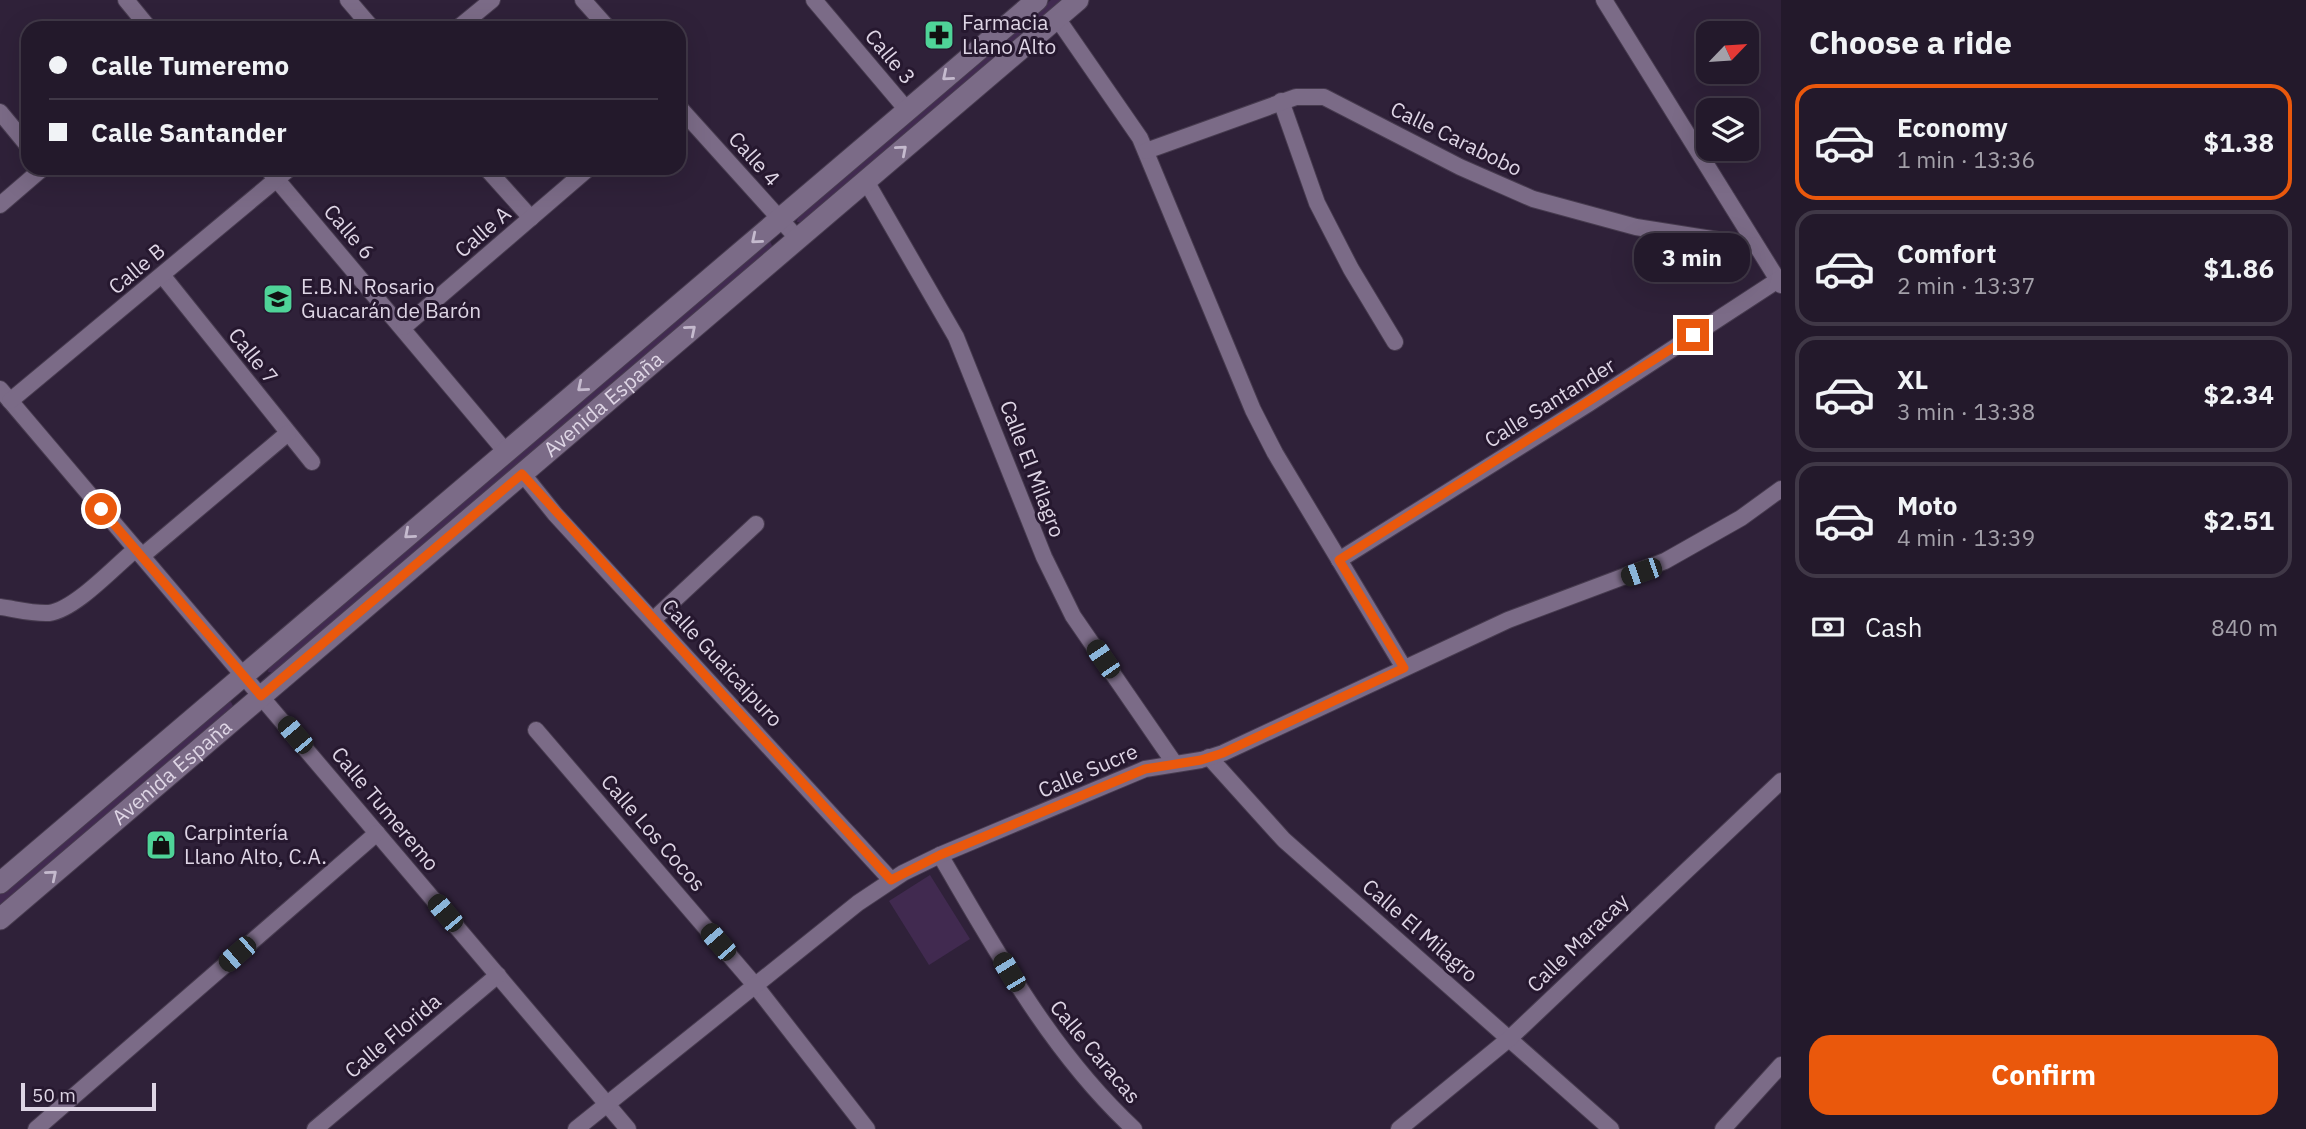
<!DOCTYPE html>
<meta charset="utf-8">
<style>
body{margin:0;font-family:"IBM Plex Sans",sans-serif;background:#2f2637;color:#f1f3f6;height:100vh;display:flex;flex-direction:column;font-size:26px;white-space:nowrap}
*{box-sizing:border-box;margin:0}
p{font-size:23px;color:#a3a0a9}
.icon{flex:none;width:38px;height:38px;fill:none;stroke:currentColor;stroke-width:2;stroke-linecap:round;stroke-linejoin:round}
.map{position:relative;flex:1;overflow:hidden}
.panel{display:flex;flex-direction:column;background:#23192b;width:525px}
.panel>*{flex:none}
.banner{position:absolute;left:21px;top:21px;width:665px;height:154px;border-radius:21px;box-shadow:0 7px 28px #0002,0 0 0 2px #403847;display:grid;align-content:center;height:154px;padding:0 28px;background:#23192b}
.needle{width:46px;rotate:65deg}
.buttons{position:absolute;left:1696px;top:21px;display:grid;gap:14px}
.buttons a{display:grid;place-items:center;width:63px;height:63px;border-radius:14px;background:#23192b;box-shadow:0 7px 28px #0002,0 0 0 2px #403847;font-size:35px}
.scale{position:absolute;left:21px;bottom:18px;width:135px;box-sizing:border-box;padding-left:7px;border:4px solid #ded5e5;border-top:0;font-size:19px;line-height:24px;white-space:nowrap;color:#ded5e5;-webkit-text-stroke:5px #26182f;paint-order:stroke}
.end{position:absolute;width:32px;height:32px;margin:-16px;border:9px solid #ea580c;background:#fff;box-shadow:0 0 0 4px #fff}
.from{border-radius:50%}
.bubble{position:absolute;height:49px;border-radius:21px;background:#23192b;box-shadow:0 7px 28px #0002,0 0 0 2px #403847;font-size:23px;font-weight:700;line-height:49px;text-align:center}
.car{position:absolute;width:21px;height:42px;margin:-21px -10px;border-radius:9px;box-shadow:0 0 5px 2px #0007;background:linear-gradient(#222 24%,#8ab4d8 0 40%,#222 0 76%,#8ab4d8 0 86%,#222 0)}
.banner b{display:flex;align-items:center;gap:24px;height:66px;font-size:26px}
.banner b+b{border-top:2px solid #403847}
.banner i{width:18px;height:18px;background:#f1f3f6}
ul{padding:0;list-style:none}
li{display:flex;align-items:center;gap:21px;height:116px;margin:0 14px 10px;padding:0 14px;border:4px solid #403847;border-radius:21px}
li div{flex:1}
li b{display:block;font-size:26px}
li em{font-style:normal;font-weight:700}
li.on{border-color:#ea580c}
li>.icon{width:63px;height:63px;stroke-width:1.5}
h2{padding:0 28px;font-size:32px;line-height:84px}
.pay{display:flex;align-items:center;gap:18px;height:77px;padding:0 28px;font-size:26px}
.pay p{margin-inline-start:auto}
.primary-button{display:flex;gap:14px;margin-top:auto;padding:14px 28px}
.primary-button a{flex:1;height:80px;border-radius:21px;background:#ea580c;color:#fff;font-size:28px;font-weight:700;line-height:80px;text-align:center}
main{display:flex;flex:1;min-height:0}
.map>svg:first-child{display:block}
</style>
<main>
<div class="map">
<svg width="1781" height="1129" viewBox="0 0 1781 1129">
<rect width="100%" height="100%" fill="#2f2139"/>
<g fill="#412a50">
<path d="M1051 0H1064L803 222H797L798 216Z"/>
<path d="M770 241 773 248 274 673 268 672 269 667Z"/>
<path d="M231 702 234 708 0 908V894L225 703Z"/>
<path d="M930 875 970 939 929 965 889 901Z"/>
</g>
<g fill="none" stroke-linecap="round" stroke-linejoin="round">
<g stroke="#473b4f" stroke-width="18">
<g id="minor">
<path d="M126 0 149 28"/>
<path d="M348 0 372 28"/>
<path d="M583 0 608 28"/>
<path d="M814 0 907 110"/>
<path d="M1604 0 1781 285"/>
<path d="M1057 18 1140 138 1253 410 1275 453 1404 668"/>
<path d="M458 28 492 0"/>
<path d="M1281 101 1317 203 1351 269 1395 342"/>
<path d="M679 107 798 239"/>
<path d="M0 112 28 146"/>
<path d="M1146 151 1296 97H1324L1460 167 1533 199 1636 227 1756 246"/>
<path d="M267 168 506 452"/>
<path d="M486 168 531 218"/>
<path d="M866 181 956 337 1044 557 1073 616 1175 764"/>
<path d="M0 205 43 168"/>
<path d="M162 275 312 462"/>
<path d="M404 327 589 168"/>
<path d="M0 389 628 1129"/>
<path d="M10 401 290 168"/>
<path d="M522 473 555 514 891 880"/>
<path d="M142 556 288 433"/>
<path d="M1339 560 1588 404 1781 278"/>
<path d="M0 607C15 609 33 614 49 613 75 610 115 566 136 549"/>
<path d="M654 619 756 524"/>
<path d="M536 730 754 984 867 1129"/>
<path d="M1209 757 1284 840 1611 1129"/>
<path d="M940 855C997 952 1051 1052 1134 1129"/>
<path d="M36 1129 377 833"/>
<path d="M315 1129 498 975"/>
<path d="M576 1129 858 903 903 873 940 855 1145 769 1201 760 1223 753 1508 620 1665 561 1741 518 1781 489"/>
<path d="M1399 1129 1510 1038 1781 781"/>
<path d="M1723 1129 1781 1065"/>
</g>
</g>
<g stroke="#473b4f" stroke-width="23">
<g id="secondary">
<path d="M0 883 1037 0"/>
<path id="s1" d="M0 919 1078 0"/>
</g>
</g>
<use href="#minor" stroke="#7b6b87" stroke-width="16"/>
<use href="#secondary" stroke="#7b6b87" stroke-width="21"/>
</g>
<defs><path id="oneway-chevron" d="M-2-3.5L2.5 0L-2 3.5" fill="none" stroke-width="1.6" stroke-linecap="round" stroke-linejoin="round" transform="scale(1.75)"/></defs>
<g stroke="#c5bace">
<use href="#oneway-chevron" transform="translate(947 76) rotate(140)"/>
<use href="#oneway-chevron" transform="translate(902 150) rotate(-41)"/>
<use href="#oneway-chevron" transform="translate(756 239) rotate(140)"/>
<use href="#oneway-chevron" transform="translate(691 330) rotate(-40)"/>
<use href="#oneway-chevron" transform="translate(582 387) rotate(140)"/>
<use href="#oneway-chevron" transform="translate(409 534) rotate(139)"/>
<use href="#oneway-chevron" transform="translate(52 875) rotate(-40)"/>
</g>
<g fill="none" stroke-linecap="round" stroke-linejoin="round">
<path stroke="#ea580c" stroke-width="9" d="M101 509 261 696 522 474 891 880 940 855 1145 769 1201 760 1223 753 1404 668 1339 560 1693 335"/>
</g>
<defs>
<g id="pharmacy-square" transform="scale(1.575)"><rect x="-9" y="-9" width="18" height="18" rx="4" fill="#4fd398" stroke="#26182f"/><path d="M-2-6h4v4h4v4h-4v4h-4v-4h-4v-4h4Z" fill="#111"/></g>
<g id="school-square" transform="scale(1.575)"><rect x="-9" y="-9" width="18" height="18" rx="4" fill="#4fd398" stroke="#26182f"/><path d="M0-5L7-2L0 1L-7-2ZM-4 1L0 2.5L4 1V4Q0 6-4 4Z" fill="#111"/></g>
<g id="shop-square" transform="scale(1.575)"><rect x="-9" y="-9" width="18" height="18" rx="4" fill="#4fd398" stroke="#26182f"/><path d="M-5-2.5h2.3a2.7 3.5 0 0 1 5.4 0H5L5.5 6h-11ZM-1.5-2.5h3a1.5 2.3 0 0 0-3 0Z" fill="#111"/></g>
</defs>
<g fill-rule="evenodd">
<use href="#pharmacy-square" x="939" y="35"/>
<use href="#school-square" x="278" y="299"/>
<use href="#shop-square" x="161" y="845"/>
</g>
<g text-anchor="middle" stroke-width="6" stroke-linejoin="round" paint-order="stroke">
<g font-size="21" fill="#ded5e5" stroke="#26182f" text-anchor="start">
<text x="962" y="30">Farmacia<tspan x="962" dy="24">Llano Alto</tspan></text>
<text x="301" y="294">E.B.N. Rosario<tspan x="301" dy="24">Guacarán de Barón</tspan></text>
<text x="184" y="840">Carpintería<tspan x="184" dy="24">Llano Alto, C.A.</tspan></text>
</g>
<g font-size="21" fill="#ded5e5" stroke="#26182f">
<text transform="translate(890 57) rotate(50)" y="7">Calle 3</text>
<text transform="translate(1456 139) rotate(26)" y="7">Calle Carabobo</text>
<text transform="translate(754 159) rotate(48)" y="7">Calle 4</text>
<text transform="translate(349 232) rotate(49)" y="7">Calle 6</text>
<text transform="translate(483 232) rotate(-41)" y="7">Calle A</text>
<text transform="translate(137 269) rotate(-40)" y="7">Calle B</text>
<text transform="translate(253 356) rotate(51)" y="7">Calle 7</text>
<text transform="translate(1550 403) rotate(-32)" y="7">Calle Santander</text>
<text dy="7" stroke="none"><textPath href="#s1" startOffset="793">Avenida España</textPath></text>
<text transform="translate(1032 469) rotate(69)" y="7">Calle El Milagro</text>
<text transform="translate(722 663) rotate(47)" y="7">Calle Guaicaipuro</text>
<text transform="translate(1088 771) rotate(-23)" y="7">Calle Sucre</text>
<text dy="7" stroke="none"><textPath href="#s1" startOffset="226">Avenida España</textPath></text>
<text transform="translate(385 809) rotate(50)" y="7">Calle Tumeremo</text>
<text transform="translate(653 833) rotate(49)" y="7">Calle Los Cocos</text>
<text transform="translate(1420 931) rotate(41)" y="7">Calle El Milagro</text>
<text transform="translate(1578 943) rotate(-44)" y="7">Calle Maracay</text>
<text transform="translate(393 1036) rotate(-40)" y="7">Calle Florida</text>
<text transform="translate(1095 1052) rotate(50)" y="7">Calle Caracas</text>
</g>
</g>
</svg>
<div class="buttons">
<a><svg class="needle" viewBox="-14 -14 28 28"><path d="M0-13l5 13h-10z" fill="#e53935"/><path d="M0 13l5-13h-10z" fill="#a3a0a9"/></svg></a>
<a><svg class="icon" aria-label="layers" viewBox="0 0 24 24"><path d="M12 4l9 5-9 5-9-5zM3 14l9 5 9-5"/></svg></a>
</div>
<div class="scale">50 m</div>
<i class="end from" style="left:101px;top:509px"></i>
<i class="end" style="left:1693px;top:335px"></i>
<div class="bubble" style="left:1634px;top:233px;width:116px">3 min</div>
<i class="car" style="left:1641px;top:572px;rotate:251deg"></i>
<i class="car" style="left:1103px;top:659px;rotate:326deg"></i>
<i class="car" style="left:295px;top:735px;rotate:320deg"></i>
<i class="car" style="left:445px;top:913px;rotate:320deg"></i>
<i class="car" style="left:718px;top:942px;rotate:319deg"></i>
<i class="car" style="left:237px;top:954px;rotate:229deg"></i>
<i class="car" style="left:1009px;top:972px;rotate:329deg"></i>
<div class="banner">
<b><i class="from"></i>Calle Tumeremo</b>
<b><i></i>Calle Santander</b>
</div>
</div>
<section class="panel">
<h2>Choose a ride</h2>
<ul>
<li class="on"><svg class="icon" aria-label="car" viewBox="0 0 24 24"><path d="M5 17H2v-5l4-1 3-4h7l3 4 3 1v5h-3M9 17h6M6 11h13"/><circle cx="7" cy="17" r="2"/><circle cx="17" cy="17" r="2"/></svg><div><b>Economy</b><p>1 min · 13:36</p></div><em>$1.38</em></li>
<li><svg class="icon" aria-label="car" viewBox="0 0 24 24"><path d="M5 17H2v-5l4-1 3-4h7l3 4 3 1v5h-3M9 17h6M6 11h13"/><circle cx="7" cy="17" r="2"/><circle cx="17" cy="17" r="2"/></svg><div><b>Comfort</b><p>2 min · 13:37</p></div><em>$1.86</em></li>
<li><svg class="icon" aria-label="car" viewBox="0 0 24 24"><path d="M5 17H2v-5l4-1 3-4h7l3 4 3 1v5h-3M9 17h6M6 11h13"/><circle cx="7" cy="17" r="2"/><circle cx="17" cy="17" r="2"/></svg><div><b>XL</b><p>3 min · 13:38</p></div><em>$2.34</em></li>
<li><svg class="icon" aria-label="car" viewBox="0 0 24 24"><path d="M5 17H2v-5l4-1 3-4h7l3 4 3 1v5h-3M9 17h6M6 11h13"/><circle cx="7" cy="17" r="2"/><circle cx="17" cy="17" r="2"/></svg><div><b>Moto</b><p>4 min · 13:39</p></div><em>$2.51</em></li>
</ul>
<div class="pay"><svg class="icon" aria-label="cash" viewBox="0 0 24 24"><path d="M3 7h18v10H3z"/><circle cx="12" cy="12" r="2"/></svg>Cash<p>840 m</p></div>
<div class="primary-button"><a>Confirm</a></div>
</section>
</main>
